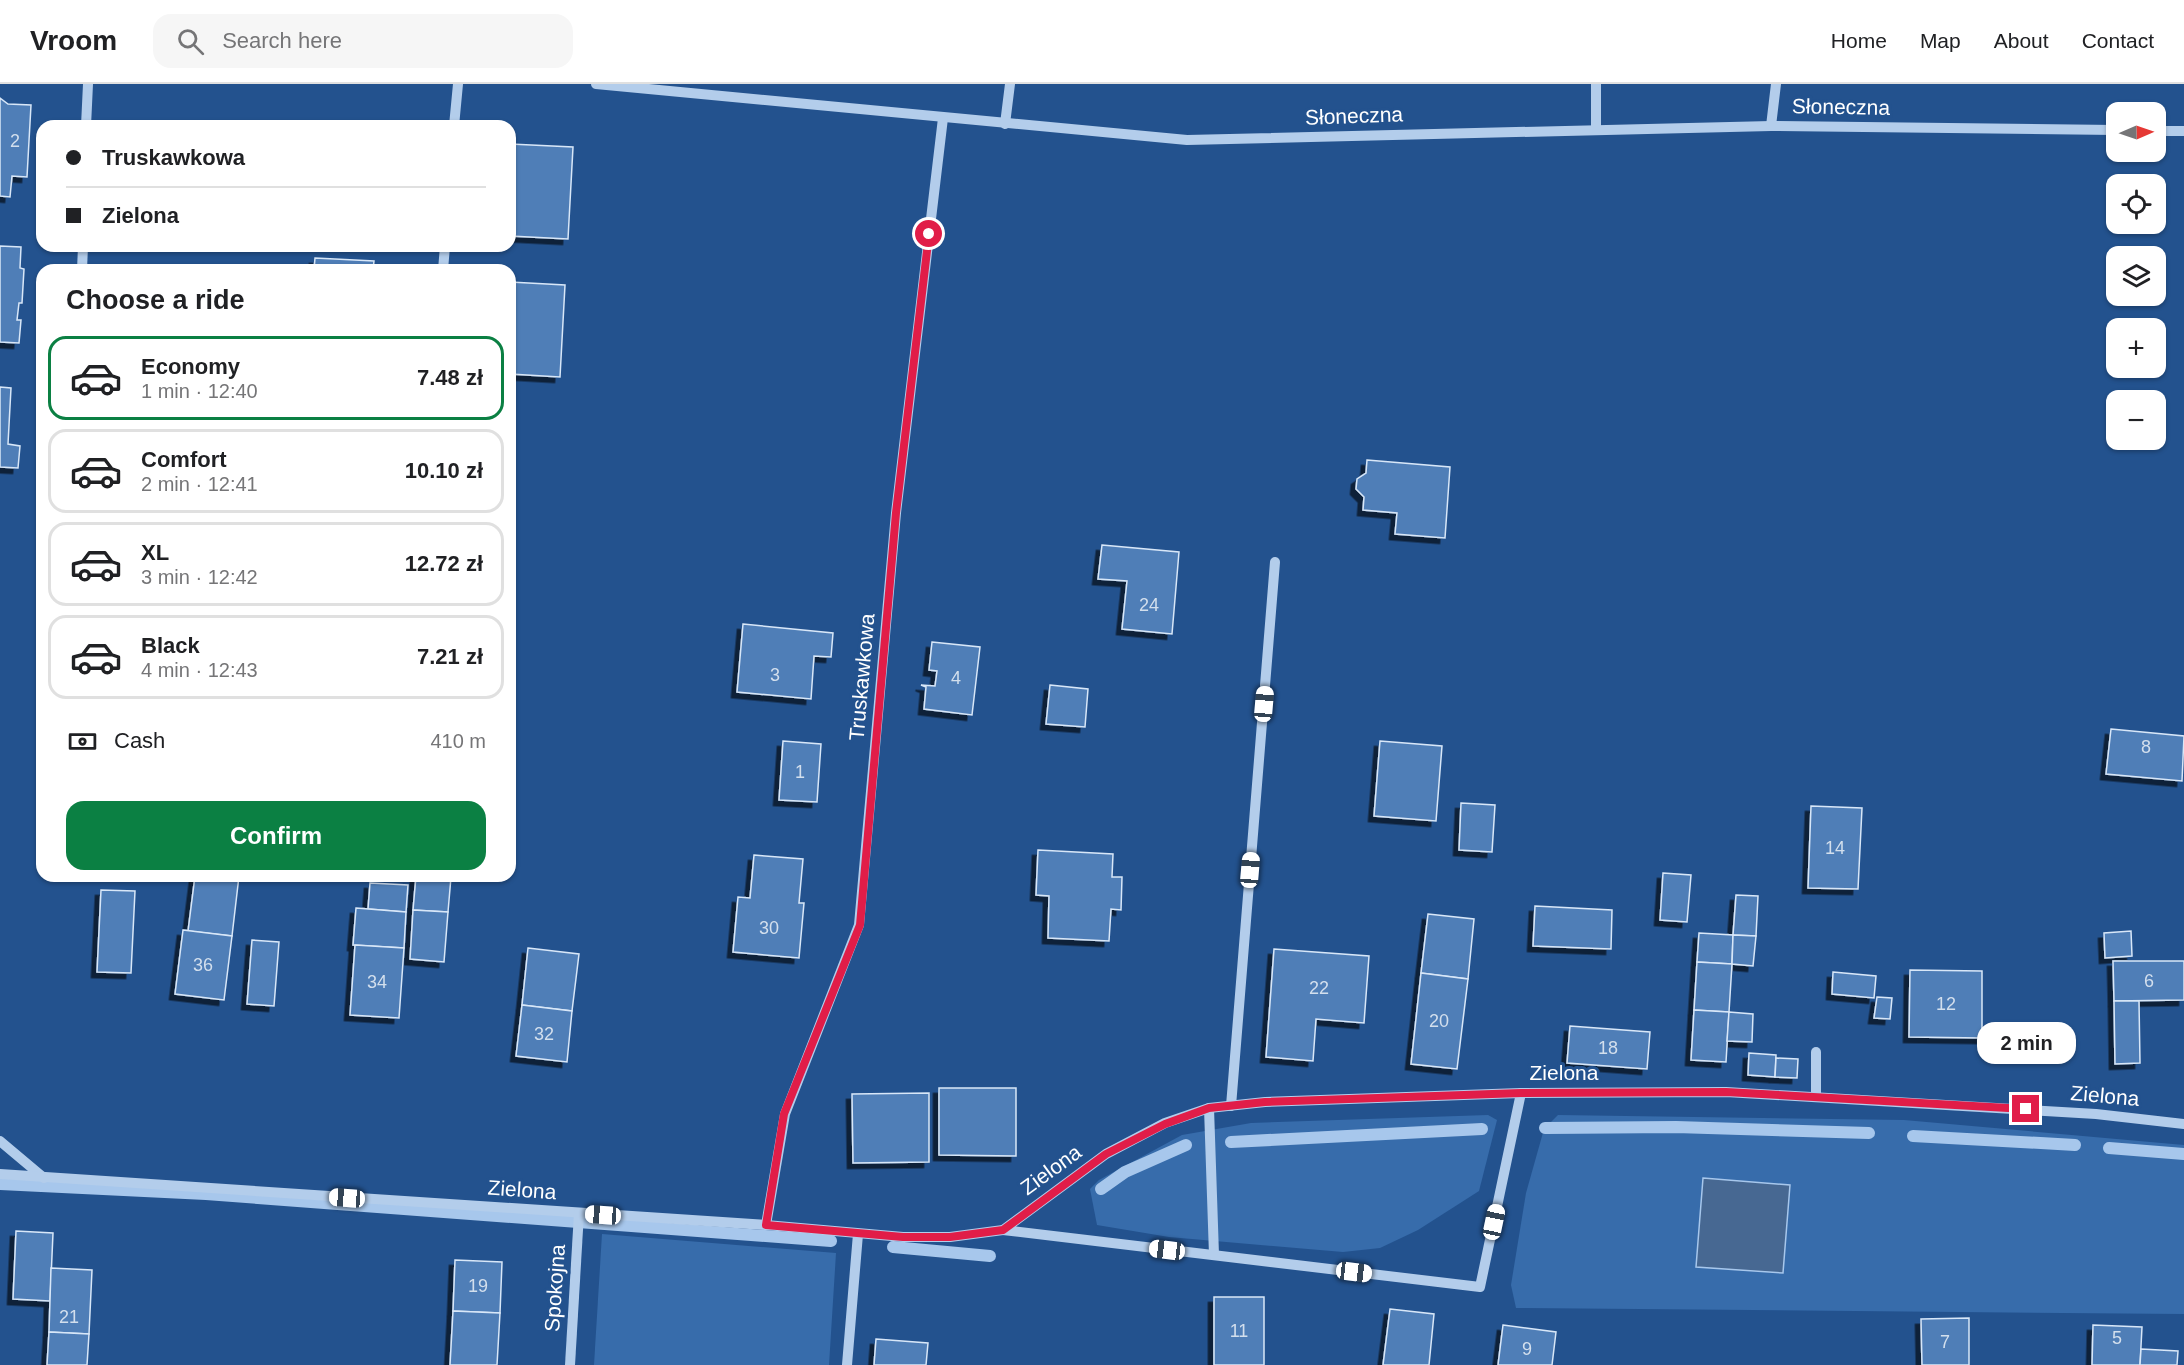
<!DOCTYPE html>
<meta charset="utf-8">
<style>
body{margin:0;font-family:Arial,sans-serif;background:#f6f6f6;color:#202124;height:100vh;display:flex;flex-direction:column;font-size:22px;white-space:nowrap}
*{box-sizing:border-box;margin:0}
p{font-size:20px;color:#757577}
.icon{flex:none;width:33px;height:33px;fill:none;stroke:currentColor;stroke-width:2;stroke-linecap:round;stroke-linejoin:round}
.map{position:relative;flex:1;overflow:hidden}
.panel{position:absolute;left:36px;top:180px;width:480px;height:618px;display:flex;flex-direction:column;background:#fff;border-radius:18px;box-shadow:0 2px 4px #0004}
.panel>*{flex:none}
.banner{position:absolute;left:36px;top:36px;width:480px;height:132px;border-radius:18px;box-shadow:0 2px 4px #0004;display:grid;align-content:center;height:132px;padding:0 30px;background:#fff}
.needle{width:39px;rotate:88deg}
.fabs{position:absolute;left:2106px;top:18px;display:grid;gap:12px}
.fabs a{display:grid;place-items:center;width:60px;height:60px;border-radius:12px;background:#fff;box-shadow:0 2px 4px #0004;font-size:30px}
.end{position:absolute;width:27px;height:27px;margin:-14px;border:8px solid #e11d48;background:#fff;box-shadow:0 0 0 3px #fff}
.from{border-radius:50%}
.bubble{position:absolute;height:42px;border-radius:18px;background:#fff;box-shadow:0 2px 4px #0004;font-size:20px;font-weight:700;line-height:42px;text-align:center}
.car{position:absolute;width:18px;height:36px;margin:-18px -9px;border-radius:8px;box-shadow:0 0 4px 2px #0007;background:linear-gradient(#fff 24%,#345 0 40%,#fff 0 76%,#345 0 86%,#fff 0)}
.banner b{display:flex;align-items:center;gap:21px;height:57px;font-size:22px}
.banner b+b{border-top:2px solid #e0e0e0}
.banner i{width:15px;height:15px;background:#202124}
ul{padding:0;list-style:none}
li{display:flex;align-items:center;gap:18px;height:84px;margin:0 12px 9px;padding:0 18px;border:3px solid #e0e0e0;border-radius:18px}
li div{flex:1}
li b{display:block;font-size:22px}
li em{font-style:normal;font-weight:700}
li.on{border-color:#0b8043}
li>.icon{width:54px;height:54px;stroke-width:1.5}
h2{padding:0 30px;font-size:27px;line-height:72px}
.pay{display:flex;align-items:center;gap:15px;height:66px;padding:0 30px;font-size:22px}
.pay p{margin-inline-start:auto}
.cta{display:flex;gap:12px;margin-top:auto;padding:12px 30px}
.cta a{flex:1;height:69px;border-radius:18px;background:#0b8043;color:#fff;font-size:24px;font-weight:700;line-height:69px;text-align:center}
header{display:flex;align-items:center;gap:36px;box-sizing:border-box;height:84px;padding:0 30px;background:#fff;border-bottom:2px solid #e0e0e0}
header strong{font-size:28px}
nav{display:flex;gap:33px;margin-inline-start:auto;font-size:21px}
.search{width:420px;height:54px;background:#f6f6f6;display:flex;align-items:center;gap:15px;box-sizing:border-box;padding:0 21px;border-radius:18px;color:#757577;font-size:22px}
.map>svg:first-child{display:block}
</style>
<header>
<strong>Vroom</strong>
<div class="search"><svg class="icon" aria-label="search" viewBox="0 0 24 24"><circle cx="10" cy="10" r="6"/><path d="M15 15l6 6"/></svg>Search here</div>
<nav><a>Home</a><a>Map</a><a>About</a><a>Contact</a></nav>
</header>
<div class="map">
<svg width="2184" height="1281" viewBox="0 0 2184 1281">
<defs>
<filter id="shadow"><feDropShadow dx="-5.5" dy="5.5" stdDeviation="0" flood-color="#0009"/></filter>
</defs>
<rect width="100%" height="100%" fill="#23528e"/>
<g fill="#376cab">
<path d="M1488 1031 1497 1036 1479 1107 1418 1146 1380 1164 1343 1168 1169 1153 1097 1141 1090 1105 1099 1096 1182 1051 1251 1039Z"/>
<path d="M1558 1031 1904 1036 2184 1061V1230L1516 1224 1511 1201 1526 1109 1544 1045Z"/>
<path d="M602 1150 836 1169 829 1281H594Z"/>
</g>
<path fill="#476892" stroke="#a7c7ec" stroke-width="1.5" d="M1703 1094 1790 1101 1783 1189 1696 1183Z"/>
<g fill="none" stroke-linecap="round" stroke-linejoin="round">
<g stroke="#a7c7ec" stroke-width="12">
<path d="M1545 1044 1676 1043 1869 1049"/>
<path d="M1913 1052 2075 1061"/>
<path d="M1231 1058 1482 1045"/>
<path d="M2109 1064 2184 1070"/>
<path d="M0 1100 206 1110 831 1157"/>
<path d="M1101 1105 1125 1088 1186 1061"/>
<path d="M893 1163 990 1172"/>
</g>
</g>
<g fill="#507eb7" stroke="#d8e7f8" stroke-width="1.5" filter="url(#shadow)">
<path d="M0 14 8 20 31 21 27 93 12 92 10 113 0 112Z"/>
<path d="M510 60 573 63 568 155 510 152Z"/>
<path d="M0 162 21 163 20 184 24 185 22 219H19L17 236H21L19 259 0 258Z"/>
<path d="M315 174 374 177 373 186H314Z"/>
<path d="M510 198 565 201 560 293 510 290Z"/>
<path d="M0 303 11 304 8 360 20 362 18 384 0 383Z"/>
<path d="M1367 376 1450 383 1445 454 1395 450 1397 429 1363 426 1364 413 1356 405 1357 395 1366 389Z"/>
<path d="M1102 461 1179 468 1172 550 1122 545 1127 497 1098 495Z"/>
<path d="M743 540 833 549 831 573 814 572 811 615 737 608Z"/>
<path d="M932 558 980 563 972 631 924 625 926 603 921 601 935 602 937 587 929 586Z"/>
<path d="M1050 601 1088 605 1085 643 1046 640Z"/>
<path d="M2111 645 2184 652 2182 697 2106 690Z"/>
<path d="M783 657 821 660 817 718 779 716Z"/>
<path d="M1380 657 1442 662 1436 737 1374 732Z"/>
<path d="M1461 719 1495 721 1492 768 1459 766Z"/>
<path d="M1811 722 1862 724 1858 805 1808 804Z"/>
<path d="M1038 766 1113 770 1112 793H1122L1121 826 1111 825 1109 857 1048 854 1049 812 1036 811Z"/>
<path d="M754 771 803 775 799 819H804L799 874 733 868 738 813 750 814Z"/>
<path d="M1663 789 1691 791 1687 838 1660 836Z"/>
<path d="M195 792H239L232 852 188 847Z"/>
<path d="M416 792 451 793 448 828 413 826Z"/>
<path d="M370 799 408 801 406 828 368 825Z"/>
<path d="M101 806 135 807 131 889 97 888Z"/>
<path d="M1736 811 1758 812 1756 852 1733 851Z"/>
<path d="M1535 822 1612 826 1611 865 1533 862Z"/>
<path d="M356 824 406 828 404 864 353 861Z"/>
<path d="M413 826 448 828 444 878 410 875Z"/>
<path d="M1428 830 1474 835 1468 895 1421 889Z"/>
<path d="M183 846 232 852 224 916 175 910Z"/>
<path d="M2131 847 2132 872 2105 874 2104 849Z"/>
<path d="M1699 849 1733 851 1732 880 1697 878Z"/>
<path d="M1733 851 1756 852 1753 882 1732 880Z"/>
<path d="M252 856 279 858 274 922 247 920Z"/>
<path d="M355 861 404 864 399 934 350 931Z"/>
<path d="M528 864 579 870 572 927 522 921Z"/>
<path d="M1274 865 1369 872 1364 939 1316 935 1313 977 1266 973Z"/>
<path d="M2113 877H2184V916L2114 917Z"/>
<path d="M1697 878 1732 880 1729 928 1694 926Z"/>
<path d="M1910 886 1982 887V954L1909 953Z"/>
<path d="M1833 888 1876 892 1874 914 1832 910Z"/>
<path d="M1421 889 1468 895 1457 985 1411 980Z"/>
<path d="M1877 913 1892 914 1890 935 1874 934Z"/>
<path d="M2114 917H2139L2140 979 2115 980Z"/>
<path d="M522 921 572 927 567 978 516 972Z"/>
<path d="M1694 926 1729 928 1726 978 1691 976Z"/>
<path d="M1729 928 1753 930 1752 958 1727 957Z"/>
<path d="M1570 942 1650 948 1647 985 1567 979Z"/>
<path d="M1749 969 1776 971 1775 993 1748 991Z"/>
<path d="M1776 974 1798 975 1797 994 1775 993Z"/>
<path d="M939 1004H1016V1072L939 1071Z"/>
<path d="M929 1009V1078L853 1079 852 1010Z"/>
<path d="M16 1147 53 1149 50 1217 13 1215Z"/>
<path d="M455 1176 502 1178 500 1229 453 1227Z"/>
<path d="M51 1184 92 1186 89 1250 49 1248Z"/>
<rect x="1214" y="1213" width="50" height="68"/>
<path d="M1390 1225 1434 1230 1429 1281H1383Z"/>
<path d="M453 1227 500 1229 497 1281H450Z"/>
<path d="M1969 1234V1281H1922L1921 1235Z"/>
<path d="M1503 1241 1556 1248 1552 1281H1498Z"/>
<path d="M2093 1241 2142 1243 2140 1281H2092Z"/>
<path d="M49 1248 89 1250 87 1281H47Z"/>
<path d="M876 1255 928 1259 926 1281H874Z"/>
<path d="M2141 1265 2178 1267 2177 1281H2140Z"/>
</g>
<g fill="none" stroke-linecap="round" stroke-linejoin="round">
<g stroke="#b3cdeb" stroke-width="10">
<path d="M596 0 1187 56 1771 42 2116 46"/>
<path d="M1596 0V45"/>
<path d="M1005 40 1010 0"/>
<path d="M86 42 88 0"/>
<path d="M454 42 458 0"/>
<path d="M1771 42 1776 0"/>
<path d="M2156 47H2184"/>
<path d="M82 186 83 162"/>
<path d="M443 186 445 162"/>
<path d="M1816 1013V968"/>
<path d="M1231 1022 1275 478"/>
<path d="M1209 1024 1214 1171"/>
<path d="M0 1057 44 1094"/>
<path d="M0 1090 766 1141 903 1153H950L1003 1146 1106 1070 1165 1039 1209 1024 1265 1018 1521 1009 1726 1008 2096 1030 2184 1040"/>
<path d="M766 1141 785 1030 859 841 896 429 943 34"/>
<path d="M1003 1146 1480 1203 1521 1009"/>
<path d="M570 1281 579 1129"/>
<path d="M847 1281 858 1150"/>
</g>
</g>
<g fill="none" stroke-linecap="round" stroke-linejoin="round">
<path stroke="#e11d48" stroke-width="8" d="M929 150 896 429 860 841 784 1030 766 1141 903 1153H950L1003 1146 1106 1070 1165 1040 1209 1024 1265 1018 1521 1009 1726 1008 2026 1025"/>
</g>
<g text-anchor="middle" stroke-width="6" stroke-linejoin="round" paint-order="stroke">
<g font-size="18" fill="#d3dfed">
<text x="15" y="63">2</text>
<text x="1149" y="527">24</text>
<text x="775" y="597">3</text>
<text x="956" y="600">4</text>
<text x="2146" y="669">8</text>
<text x="800" y="694">1</text>
<text x="1835" y="770">14</text>
<text x="769" y="850">30</text>
<text x="203" y="887">36</text>
<text x="2149" y="903">6</text>
<text x="377" y="904">34</text>
<text x="1319" y="910">22</text>
<text x="1946" y="926">12</text>
<text x="1439" y="943">20</text>
<text x="544" y="956">32</text>
<text x="1608" y="970">18</text>
<text x="478" y="1208">19</text>
<text x="69" y="1239">21</text>
<text x="1239" y="1253">11</text>
<text x="2117" y="1260">5</text>
<text x="1945" y="1264">7</text>
<text x="1527" y="1271">9</text>
</g>
<g font-size="21" fill="#fff" stroke="#23528e">
<text transform="translate(1841 23) rotate(1)" y="7">Słoneczna</text>
<text transform="translate(1354 32) rotate(-2)" y="7">Słoneczna</text>
<text transform="translate(862 593) rotate(-85)" y="7">Truskawkowa</text>
<text x="1564" y="996">Zielona</text>
<text transform="translate(2105 1012) rotate(5)" y="7">Zielona</text>
<text transform="translate(1051 1086) rotate(-36)" y="7">Zielona</text>
<text transform="translate(522 1106) rotate(4)" y="7">Zielona</text>
<text transform="translate(555 1204) rotate(-86)" y="7">Spokojna</text>
</g>
</g>
</svg>
<div class="fabs">
<a><svg class="needle" viewBox="-14 -14 28 28"><path d="M0-13l5 13h-10z" fill="#e53935"/><path d="M0 13l5-13h-10z" fill="#757577"/></svg></a>
<a><svg class="icon" aria-label="locate" viewBox="0 0 24 24"><circle cx="12" cy="12" r="6"/><path d="M12 2v4M12 18v4M2 12h4M18 12h4"/></svg></a>
<a><svg class="icon" aria-label="layers" viewBox="0 0 24 24"><path d="M12 4l9 5-9 5-9-5zM3 14l9 5 9-5"/></svg></a>
<a>+</a>
<a>−</a>
</div>
<i class="end from" style="left:929px;top:150px"></i>
<i class="end" style="left:2026px;top:1025px"></i>
<div class="bubble" style="left:1977px;top:938px;width:99px">2 min</div>
<i class="car" style="left:1264px;top:620px;rotate:5deg"></i>
<i class="car" style="left:1250px;top:786px;rotate:5deg"></i>
<i class="car" style="left:347px;top:1114px;rotate:274deg"></i>
<i class="car" style="left:603px;top:1131px;rotate:274deg"></i>
<i class="car" style="left:1494px;top:1138px;rotate:12deg"></i>
<i class="car" style="left:1167px;top:1166px;rotate:277deg"></i>
<i class="car" style="left:1354px;top:1188px;rotate:97deg"></i>
<div class="banner">
<b><i class="from"></i>Truskawkowa</b>
<b><i></i>Zielona</b>
</div>
<section class="panel">
<h2>Choose a ride</h2>
<ul>
<li class="on"><svg class="icon" aria-label="car" viewBox="0 0 24 24"><path d="M5 17H2v-5l4-1 3-4h7l3 4 3 1v5h-3M9 17h6M6 11h13"/><circle cx="7" cy="17" r="2"/><circle cx="17" cy="17" r="2"/></svg><div><b>Economy</b><p>1 min · 12:40</p></div><em>7.48 zł</em></li>
<li><svg class="icon" aria-label="car" viewBox="0 0 24 24"><path d="M5 17H2v-5l4-1 3-4h7l3 4 3 1v5h-3M9 17h6M6 11h13"/><circle cx="7" cy="17" r="2"/><circle cx="17" cy="17" r="2"/></svg><div><b>Comfort</b><p>2 min · 12:41</p></div><em>10.10 zł</em></li>
<li><svg class="icon" aria-label="car" viewBox="0 0 24 24"><path d="M5 17H2v-5l4-1 3-4h7l3 4 3 1v5h-3M9 17h6M6 11h13"/><circle cx="7" cy="17" r="2"/><circle cx="17" cy="17" r="2"/></svg><div><b>XL</b><p>3 min · 12:42</p></div><em>12.72 zł</em></li>
<li><svg class="icon" aria-label="car" viewBox="0 0 24 24"><path d="M5 17H2v-5l4-1 3-4h7l3 4 3 1v5h-3M9 17h6M6 11h13"/><circle cx="7" cy="17" r="2"/><circle cx="17" cy="17" r="2"/></svg><div><b>Black</b><p>4 min · 12:43</p></div><em>7.21 zł</em></li>
</ul>
<div class="pay"><svg class="icon" aria-label="cash" viewBox="0 0 24 24"><path d="M3 7h18v10H3z"/><circle cx="12" cy="12" r="2"/></svg>Cash<p>410 m</p></div>
<div class="cta"><a>Confirm</a></div>
</section>
</div>
